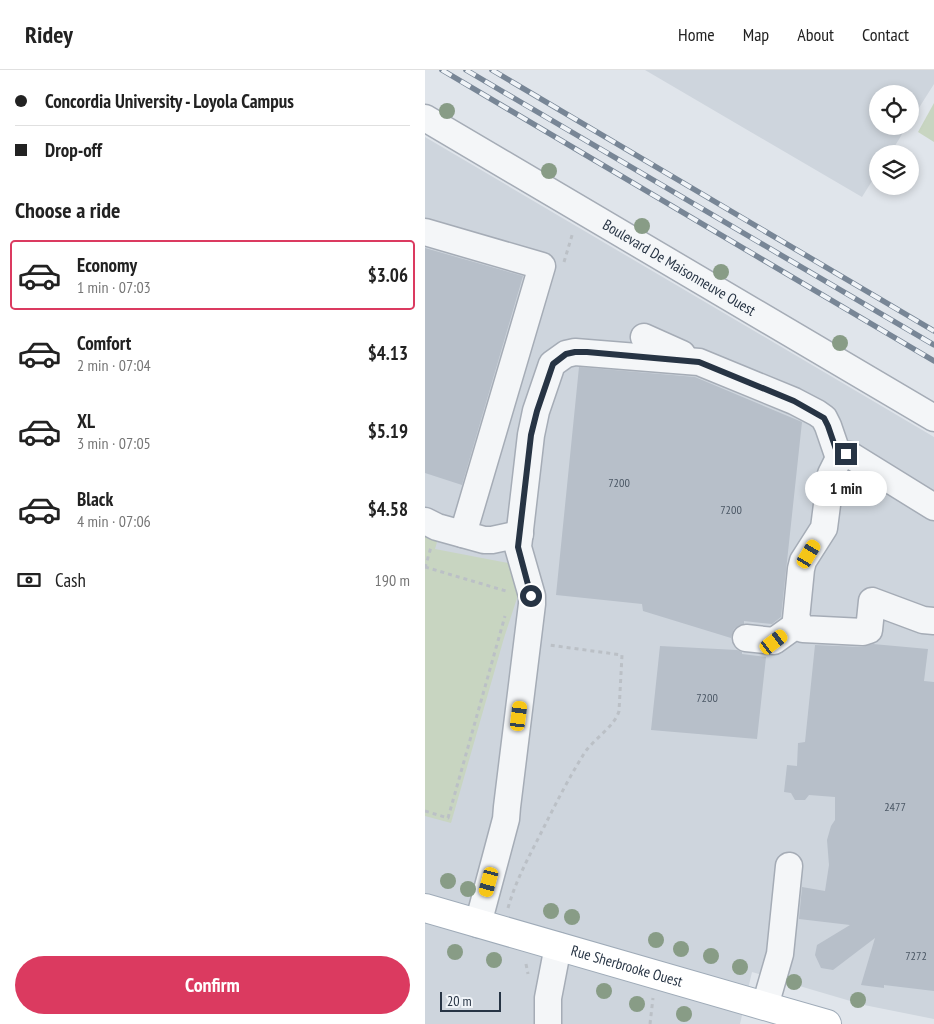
<!DOCTYPE html>
<meta charset="utf-8">
<style>
body{margin:0;font-family:"PT Sans Narrow",sans-serif;background:#f2f2f2;color:#222;height:100vh;display:flex;flex-direction:column;font-size:19px;white-space:nowrap}
*{box-sizing:border-box;margin:0}
p{font-size:16px;color:#767676}
.icon{flex:none;width:28px;height:28px;fill:none;stroke:currentColor;stroke-width:2;stroke-linecap:round;stroke-linejoin:round}
.map{position:relative;flex:1;overflow:hidden}
.drawer{display:flex;flex-direction:column;background:#fff;width:425px}
.drawer>*{flex:none}
.banner{display:grid;align-content:center;height:110px;padding:0 15px;background:#fff}
.buttons{position:absolute;left:444px;top:15px;display:grid;gap:10px}
.buttons a{display:grid;place-items:center;width:50px;height:50px;border-radius:50%;background:#fff;box-shadow:0 2px 8px #0003;font-size:25px}
.scale{position:absolute;left:15px;bottom:12px;width:61px;box-sizing:border-box;padding-left:5px;border:2px solid #273444;border-top:0;font-size:14px;line-height:18px;white-space:nowrap;color:#273444;-webkit-text-stroke:4px #f0f4f8;paint-order:stroke}
.end{position:absolute;width:22px;height:22px;margin:-11px;border:6px solid #273444;background:#fff;box-shadow:0 0 0 2px #fff}
.from{border-radius:50%}
.bubble{position:absolute;height:35px;border-radius:18px;background:#fff;box-shadow:0 2px 8px #0003;font-size:16px;font-weight:700;line-height:35px;text-align:center}
.car{position:absolute;width:15px;height:30px;margin:-15px -8px;border-radius:6px;box-shadow:0 0 4px 1px #0007;background:linear-gradient(#f5c518 24%,#345 0 40%,#f5c518 0 76%,#345 0 86%,#f5c518 0)}
.banner b{display:flex;align-items:center;gap:18px;height:48px;font-size:19px}
.banner b+b{border-top:1px solid #e0e0e0}
.banner i{width:12px;height:12px;background:#222}
ul{padding:0;list-style:none}
li{display:flex;align-items:center;gap:15px;height:70px;margin:0 10px 8px;padding:0 5px;border:2px solid transparent;border-radius:5px}
li div{flex:1}
li b{display:block;font-size:19px}
li em{font-style:normal;font-weight:700}
li.active{border-color:#db3a60}
li>.icon{width:45px;height:45px;stroke-width:1.5}
h2{padding:0 15px;font-size:22px;line-height:60px}
.pay{display:flex;align-items:center;gap:12px;height:55px;padding:0 15px;font-size:19px}
.pay p{margin-inline-start:auto}
.primary-button{display:flex;gap:10px;margin-top:auto;padding:10px 15px}
.primary-button a{flex:1;height:58px;border-radius:30px;background:#db3a60;color:#fff;font-size:20px;font-weight:700;line-height:58px;text-align:center}
header{display:flex;align-items:center;gap:30px;box-sizing:border-box;height:70px;padding:0 25px;background:#fff;border-bottom:1px solid #e0e0e0}
header strong{font-size:24px}
nav{display:flex;gap:28px;margin-inline-start:auto;font-size:18px}
main{display:flex;flex:1;min-height:0}
.map>svg:first-child{display:block}
</style>
<header>
<strong>Ridey</strong>
<nav><a>Home</a><a>Map</a><a>About</a><a>Contact</a></nav>
</header>
<main>
<section class="drawer">
<div class="banner">
<b><i class="from"></i>Concordia University - Loyola Campus</b>
<b><i></i>Drop-off</b>
</div>
<h2>Choose a ride</h2>
<ul>
<li class="active"><svg class="icon" aria-label="car" viewBox="0 0 24 24"><path d="M5 17H2v-5l4-1 3-4h7l3 4 3 1v5h-3M9 17h6M6 11h13"/><circle cx="7" cy="17" r="2"/><circle cx="17" cy="17" r="2"/></svg><div><b>Economy</b><p>1 min · 07:03</p></div><em>$3.06</em></li>
<li><svg class="icon" aria-label="car" viewBox="0 0 24 24"><path d="M5 17H2v-5l4-1 3-4h7l3 4 3 1v5h-3M9 17h6M6 11h13"/><circle cx="7" cy="17" r="2"/><circle cx="17" cy="17" r="2"/></svg><div><b>Comfort</b><p>2 min · 07:04</p></div><em>$4.13</em></li>
<li><svg class="icon" aria-label="car" viewBox="0 0 24 24"><path d="M5 17H2v-5l4-1 3-4h7l3 4 3 1v5h-3M9 17h6M6 11h13"/><circle cx="7" cy="17" r="2"/><circle cx="17" cy="17" r="2"/></svg><div><b>XL</b><p>3 min · 07:05</p></div><em>$5.19</em></li>
<li><svg class="icon" aria-label="car" viewBox="0 0 24 24"><path d="M5 17H2v-5l4-1 3-4h7l3 4 3 1v5h-3M9 17h6M6 11h13"/><circle cx="7" cy="17" r="2"/><circle cx="17" cy="17" r="2"/></svg><div><b>Black</b><p>4 min · 07:06</p></div><em>$4.58</em></li>
</ul>
<div class="pay"><svg class="icon" aria-label="cash" viewBox="0 0 24 24"><path d="M3 7h18v10H3z"/><circle cx="12" cy="12" r="2"/></svg>Cash<p>190 m</p></div>
<div class="primary-button"><a>Confirm</a></div>
</section>
<div class="map">
<svg width="509" height="954" viewBox="0 0 509 954">
<rect width="100%" height="100%" fill="#e0e5eb"/>
<g fill="#ced5dd">
<path d="M220 0H509V14L485 52V24H452V56H482L465 84H452V103L437 127Z"/>
<path d="M0 67 509 367V949L439 935 327 902 315 954H0Z"/>
</g>
<g fill="#c8d5c1">
<path d="M509 33V72L493 62Z"/>
<path d="M0 459 14 465 10 479 83 493 94 522 79 568 26 753 0 746Z"/>
</g>
<g fill="#b7bfc9">
<path d="M0 178 98 206 37 415 0 403Z"/>
<path d="M154 297 270 307 377 352 356 547 347 554 319 551V554L315 555 309 559 306 568 218 541 217 534 131 525Z"/>
<path d="M448 574 503 579 499 611 509 612V921L459 915V918L436 915 450 868 408 900 396 898 390 885 392 875 425 855 374 849 377 817 400 821 404 795 402 770 406 756 410 750V727L384 725 380 730H370L366 723 359 722 362 695 372 696 373 673 380 672 390 575 437 577Z"/>
<path d="M235 576 312 580 317 582V584L341 587 332 669 226 660Z"/>
</g>
<g fill="none" stroke-linecap="round" stroke-linejoin="round">
<g stroke="#a5acb6" stroke-width="29">
<g id="minor">
<path id="s1" d="M0 48 509 348"/>
<path d="M0 162 117 196 38 464"/>
<path d="M219 267 257 284"/>
<path d="M509 437 425 385H417L414 388 406 404 399 458 378 491 376 499 371 549 378 559 438 562 444 560 447 531 498 550 509 551"/>
<path d="M0 451 12 457 59 470H67L95 464"/>
<path d="M321 568 349 571 374 553"/>
<path d="M53 854 81 749 82 737 107 534V526L93 477 106 365 111 341 127 294 141 284 150 282 274 292 369 331 392 343 399 348 403 356 414 388"/>
<path d="M340 936 355 884 364 796"/>
<path d="M123 954V928L133 876"/>
</g>
</g>
<g stroke="#9fabb8" stroke-width="30">
<g id="major">
<path id="s2" d="M0 838 402 954"/>
</g>
</g>
<g stroke="#bbc0c6" stroke-width="3" stroke-dasharray="4 4" stroke-linecap="butt">
<path d="M139 192 148 162"/>
<path d="M0 497 81 521"/>
<path d="M0 498 6 477"/>
<path d="M0 741 23 748 80 546"/>
<path d="M83 838C91 809 106 783 119 757 132 731 145 706 160 682 170 668 190 656 194 641L197 585 124 575"/>
<path d="M101 894 103 904"/>
<path d="M225 954 228 928"/>
</g>
<use href="#minor" stroke="#f4f6f8" stroke-width="26"/>
<use href="#major" stroke="#fff" stroke-width="28"/>
<g stroke="#788696" stroke-width="5.5">
<g id="rail">
<path d="M17 0 509 291"/>
<path d="M41 0 509 275"/>
<path d="M67 0 509 261"/>
</g>
</g>
<use href="#rail" stroke="#f0f4f8" stroke-width="4" stroke-dasharray="11" stroke-linecap="butt"/>
</g>
<g fill="#889c86">
<circle cx="22" cy="41" r="8"/>
<circle cx="124" cy="101" r="8"/>
<circle cx="217" cy="156" r="8"/>
<circle cx="296" cy="202" r="8"/>
<circle cx="415" cy="273" r="8"/>
<circle cx="23" cy="811" r="8"/>
<circle cx="43" cy="819" r="8"/>
<circle cx="126" cy="841" r="8"/>
<circle cx="147" cy="847" r="8"/>
<circle cx="231" cy="870" r="8"/>
<circle cx="256" cy="879" r="8"/>
<circle cx="30" cy="882" r="8"/>
<circle cx="286" cy="886" r="8"/>
<circle cx="69" cy="890" r="8"/>
<circle cx="315" cy="897" r="8"/>
<circle cx="369" cy="912" r="8"/>
<circle cx="179" cy="921" r="8"/>
<circle cx="433" cy="930" r="8"/>
<circle cx="212" cy="934" r="8"/>
<circle cx="259" cy="944" r="8"/>
</g>
<g fill="none" stroke-linecap="round" stroke-linejoin="round">
<path stroke="#273444" stroke-width="6" d="M106 526 93 477 106 365 112 341 128 294 141 284 150 282H162L274 292 369 331 399 348 403 356 414 388 421 384"/>
</g>
<g text-anchor="middle" stroke-width="4.5" stroke-linejoin="round" paint-order="stroke">
<g font-size="12" fill="#4b5765">
<text x="194" y="417">7200</text>
<text x="306" y="444">7200</text>
<text x="282" y="632">7200</text>
<text x="470" y="741">2477</text>
<text x="491" y="890">7272</text>
</g>
<g font-size="15" fill="#273444" stroke="#f0f4f8">
<text dy="5" stroke="none"><textPath href="#s1" startOffset="295">Boulevard De Maisonneuve Ouest</textPath></text>
<text dy="5" stroke="none"><textPath href="#s2" startOffset="210">Rue Sherbrooke Ouest</textPath></text>
</g>
</g>
</svg>
<div class="buttons">
<a><svg class="icon" aria-label="locate" viewBox="0 0 24 24"><circle cx="12" cy="12" r="6"/><path d="M12 2v4M12 18v4M2 12h4M18 12h4"/></svg></a>
<a><svg class="icon" aria-label="layers" viewBox="0 0 24 24"><path d="M12 4l9 5-9 5-9-5zM3 14l9 5 9-5"/></svg></a>
</div>
<div class="scale">20 m</div>
<i class="end from" style="left:106px;top:526px"></i>
<i class="end" style="left:421px;top:384px"></i>
<div class="bubble" style="left:380px;top:401px;width:82px">1 min</div>
<i class="car" style="left:384px;top:484px;rotate:31deg"></i>
<i class="car" style="left:349px;top:572px;rotate:53deg"></i>
<i class="car" style="left:94px;top:646px;rotate:7deg"></i>
<i class="car" style="left:64px;top:812px;rotate:195deg"></i>
</div>
</main>
